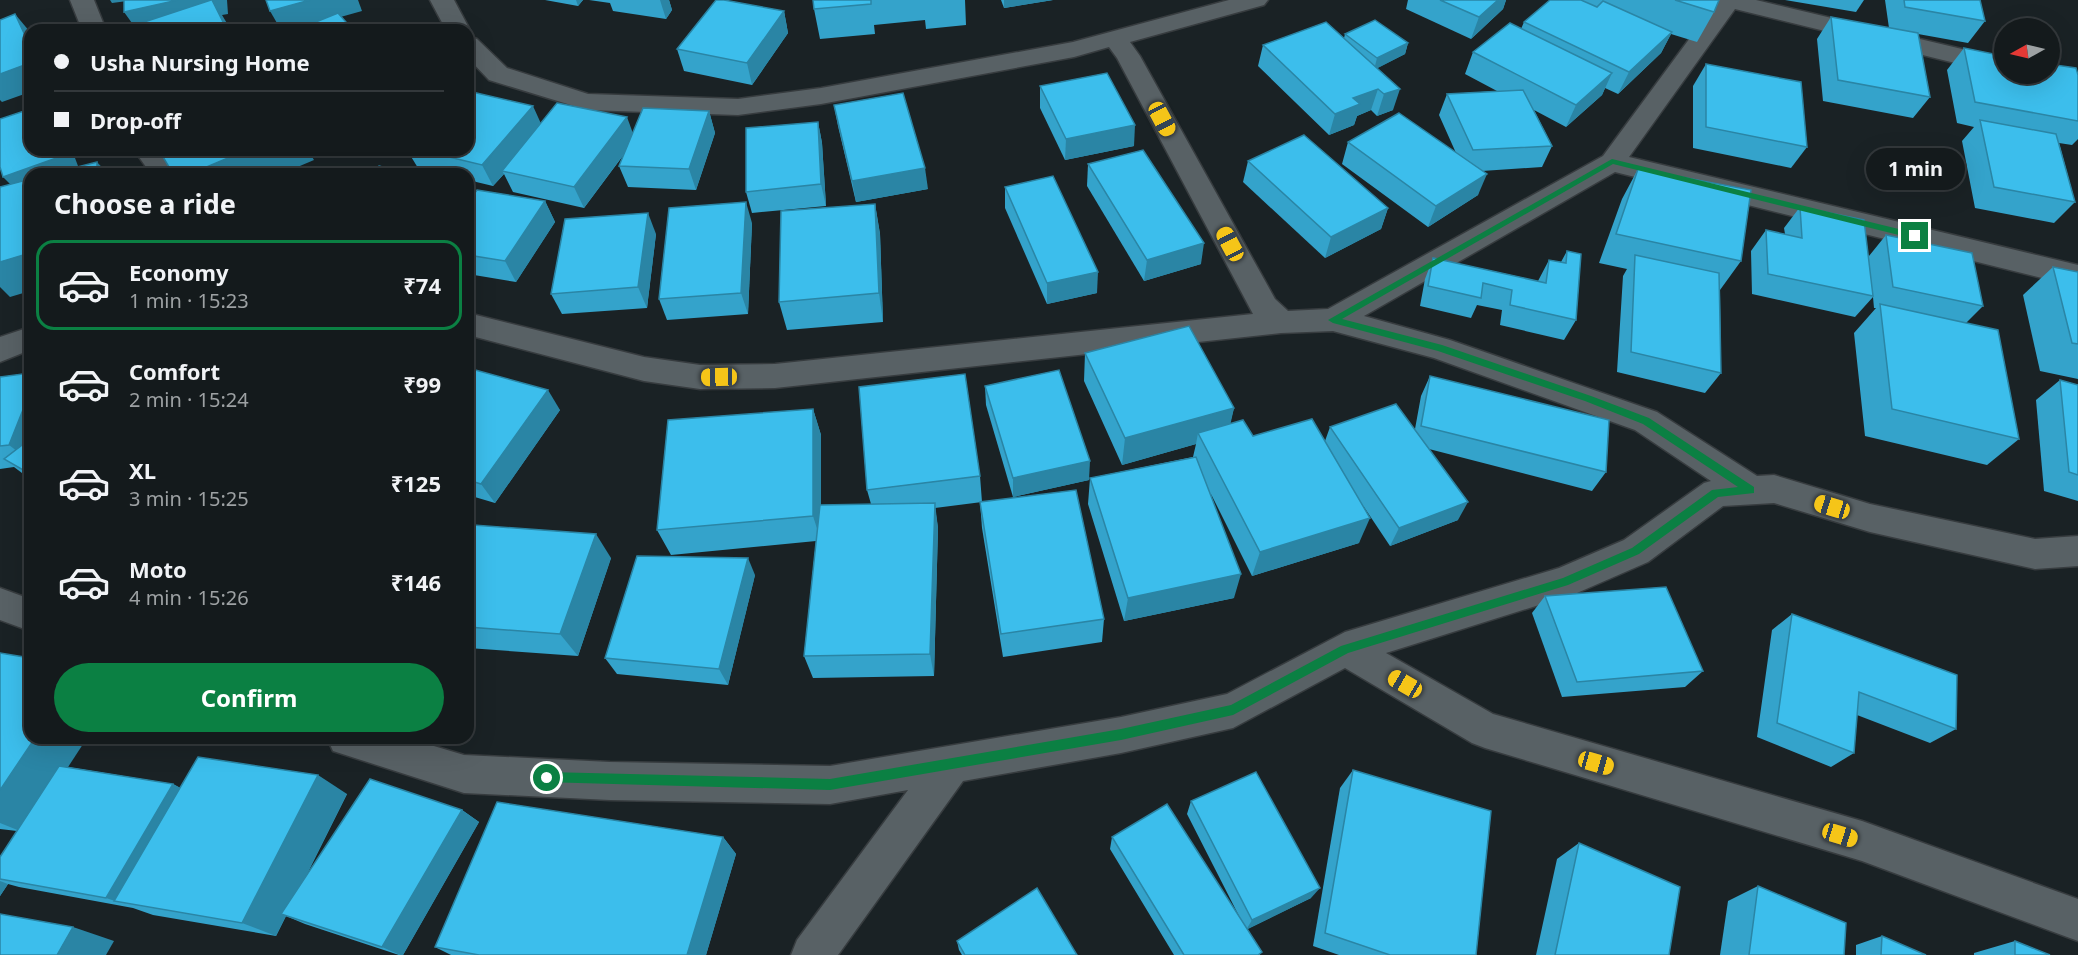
<!DOCTYPE html>
<meta charset="utf-8">
<style>
body{margin:0;font-family:"Noto Sans",sans-serif;background:#1d2325;color:#f1f3f6;height:100vh;display:flex;flex-direction:column;font-size:22px;white-space:nowrap}
*{box-sizing:border-box;margin:0}
p{font-size:20px;color:#9da1a3}
.icon{flex:none;width:33px;height:33px;fill:none;stroke:currentColor;stroke-width:2;stroke-linecap:round;stroke-linejoin:round}
.map{position:relative;flex:1;overflow:hidden}
.drawer{position:absolute;left:24px;top:168px;width:450px;height:576px;display:flex;flex-direction:column;background:#141a1c;border-radius:18px;box-shadow:0 6px 24px #0002,0 0 0 2px #33383b}
.drawer>*{flex:none}
.banner{position:absolute;left:24px;top:24px;width:450px;height:132px;border-radius:18px;box-shadow:0 6px 24px #0002,0 0 0 2px #33383b;display:grid;align-content:center;height:132px;padding:0 30px;background:#141a1c}
.needle{width:39px;rotate:262deg}
.buttons{position:absolute;left:1994px;top:18px;display:grid;gap:12px}
.buttons a{display:grid;place-items:center;width:66px;height:66px;border-radius:50%;background:#141a1c;box-shadow:0 6px 24px #0002,0 0 0 2px #33383b;font-size:30px}
.end{position:absolute;width:27px;height:27px;margin:-14px;border:8px solid #0b8043;background:#fff;box-shadow:0 0 0 3px #fff}
.from{border-radius:50%}
.bubble{position:absolute;height:42px;border-radius:21px;background:#141a1c;box-shadow:0 6px 24px #0002,0 0 0 2px #33383b;font-size:20px;font-weight:700;line-height:42px;text-align:center}
.car{position:absolute;width:18px;height:36px;margin:-18px -9px;border-radius:8px;box-shadow:0 0 4px 2px #0007;background:linear-gradient(#f5c518 24%,#345 0 40%,#f5c518 0 76%,#345 0 86%,#f5c518 0)}
.banner b{display:flex;align-items:center;gap:21px;height:57px;font-size:22px}
.banner b+b{border-top:2px solid #33383b}
.banner i{width:15px;height:15px;background:#f1f3f6}
ul{padding:0;list-style:none}
li{display:flex;align-items:center;gap:18px;height:90px;margin:0 12px 9px;padding:0 18px;border:3px solid transparent;border-radius:18px}
li div{flex:1}
li b{display:block;font-size:22px}
li em{font-style:normal;font-weight:700}
li.active{border-color:#0b8043}
li>.icon{width:54px;height:54px;stroke-width:1.5}
h2{padding:0 30px;font-size:27px;line-height:72px}
.button{display:flex;gap:12px;margin-top:auto;padding:12px 30px}
.button a{flex:1;height:69px;border-radius:36px;background:#0b8043;color:#fff;font-size:24px;font-weight:700;line-height:69px;text-align:center}
.map>svg:first-child{display:block}
</style>
<div class="map">
<svg width="2078" height="955" viewBox="0 0 2078 955">
<rect width="100%" height="100%" fill="#1a2225"/>
<g fill="none" stroke-linecap="round" stroke-linejoin="round">
<g stroke="#373c3f" stroke-width="3">
<g id="minor">
<path d="M70 0H94L106 30H82Z"/>
<path d="M430 0H454L470 30 468 33V30H446Z"/>
<path d="M1229 0H1268L1264 5 1130 42 1140 56 1275 299 1288 311 1328 309 1603 156 1718 0H1756L2004 59V74H2009L2004 75 1735 9 1629 157 2078 265V287L1615 172 1364 316 1450 340 1657 412 1757 476 1774 475 1870 504 2035 539 2078 536V566L2035 569 1870 532 1774 503 1723 506 1648 562 1577 593 1386 653 1493 714 1862 821 2078 899V941L1862 861 1485 748 1472 743 1345 668 1233 728 1121 753 963 781 838 955H791L797 940 908 790 830 804 610 800 464 793 333 751 327 738H407L464 755 610 762 830 766 1121 717 1227 694 1345 632 1559 568 1624 540 1704 483 1711 481 1635 430 1434 358 1333 331 1281 333 775 388 700 389 644 381 468 335V313L644 357 700 365 775 364 1253 314 1117 58 1109 47 1074 57 821 104 738 115 587 110 489 80 468 58V36L477 39 507 68 588 94 738 99 821 88 1073 42Z"/>
<path d="M134 150H161L179 174H151Z"/>
<path d="M30 327V350L0 362V337Z"/>
<path d="M0 588 30 599V631L0 620Z"/>
</g>
</g>
<use href="#minor" fill="#586165" fill-rule="evenodd"/>
</g>
<g fill="#34a3cb">
<path d="M545 0H583L578 6Z"/>
<path d="M589 0H669L672 10 666 19 613 11 610 3Z"/>
<path d="M813 0H965L966 25 926 29 925 20 874 25 875 34 820 39 814 9Z"/>
<path d="M1001 0H1053L1004 8Z"/>
<path d="M1408 0H1506L1503 9 1471 39 1406 9Z"/>
<path d="M1550 0H1719L1714 12 1697 42 1671 34 1661 53 1618 94 1605 88 1602 95 1566 127 1534 110 1552 146 1542 167 1482 171 1478 195 1428 227 1342 164 1348 142 1456 153 1439 115 1447 94 1497 91 1465 74 1473 52 1521 29 1524 22Z"/>
<path d="M1785 0H1864L1856 12Z"/>
<path d="M1885 0H1980L1985 21 1968 43 1918 34 1930 97 1913 118 1823 101 1817 39 1831 17 1889 28Z"/>
<path d="M784 11 788 33 752 85 684 71 677 49Z"/>
<path d="M1345 34 1408 43 1405 54 1377 68 1393 110 1377 116 1371 110 1357 116 1354 125 1329 135 1258 66 1263 45 1344 38Z"/>
<path d="M1964 48 2078 75V139L2072 145 2059 143 2075 202 2054 223 1975 208 1962 141 1974 127 1957 123 1947 70Z"/>
<path d="M1706 64 1807 147 1791 168 1693 148V86Z"/>
<path d="M1040 86 1134 146 1065 160 1040 108Z"/>
<path d="M834 105 928 189 856 202 838 126Z"/>
<path d="M709 111 715 133 696 190 628 187 619 166 625 153 584 208 513 192 504 174 493 186 468 180V174H442L418 168 407 150H468L541 123 633 133Z"/>
<path d="M818 122 822 143 826 206 752 213 746 192Z"/>
<path d="M1248 161 1388 208 1381 229 1325 258 1243 182Z"/>
<path d="M1088 164 1201 264 1144 281 1087 186Z"/>
<path d="M1638 169 1741 261 1720 290 1721 373 1705 393 1617 372 1623 276 1627 269 1599 263 1622 199Z"/>
<path d="M1005 187 1097 293 1047 304 1005 208Z"/>
<path d="M545 201 555 222 516 282 468 274V202Z"/>
<path d="M875 204 880 234 883 322 787 330 779 302Z"/>
<path d="M1800 207 1869 256 1886 235 1983 306 1966 323 2019 439 1987 465 1865 436 1854 333 1876 308H1874L1873 297 1855 317 1752 294 1751 251 1766 230 1785 234 1784 228Z"/>
<path d="M752 223 748 314 667 320 659 299Z"/>
<path d="M656 234 647 308 562 314 551 294Z"/>
<path d="M1567 251 1576 320 1564 340 1500 325 1502 310 1477 305 1471 318 1420 306 1425 279 1433 258 1538 281 1549 260 1561 262Z"/>
<path d="M2053 267 2078 272V379L2040 371 2023 295Z"/>
<path d="M1085 353 1234 408 1230 423 1253 436 1325 441 1330 427 1415 429 1421 396 1430 376 1606 472 1592 491 1429 449 1458 520 1390 546 1364 507 1359 543 1252 576 1211 494 1234 598 1124 621 1088 504 1090 478 1193 457 1196 444 1122 465 1084 381Z"/>
<path d="M468 368 560 410 495 503 468 495Z"/>
<path d="M30 373V479L14 467 0 469V377Z"/>
<path d="M2060 380 2078 385V501L2044 491 2036 400Z"/>
<path d="M985 386 1089 480 1013 497 986 405Z"/>
<path d="M813 409 821 435V505L871 504 867 490 980 476 982 502 935 508 938 528 934 676 813 678 804 656 816 541 671 555 657 530Z"/>
<path d="M980 502 1104 619 1102 642 1003 657 982 528Z"/>
<path d="M468 538 611 558 578 656 468 648Z"/>
<path d="M755 575 728 685 617 674 605 658Z"/>
<path d="M1545 596 1703 671 1685 687 1562 697 1532 613Z"/>
<path d="M1792 614 1956 729 1930 743 1857 715 1854 753 1831 767 1757 737 1772 630Z"/>
<path d="M0 653 68 767 173 784 180 788 347 794 305 878 462 810 479 822 403 955H399L305 924 286 916 276 936 153 915 133 908 19 887 8 884 0 896V857L17 831 0 829Z"/>
<path d="M1353 770 1476 955H1339L1313 946 1340 788Z"/>
<path d="M1191 801 1311 898 1247 929 1260 955H1174L1110 849 1112 837 1239 916 1187 814Z"/>
<path d="M723 837 736 854 706 955H451L435 947Z"/>
<path d="M1579 843 1669 955H1536L1557 859Z"/>
<path d="M1758 886 1844 955H1720L1728 901Z"/>
<path d="M1882 936 1926 955H1856V945Z"/>
<path d="M957 941 1077 955H962L959 950Z"/>
<path d="M2015 941 2050 955H1974V953Z"/>
</g>
<g fill="#2a85a5">
<path d="M110 0H135L112 3Z"/>
<path d="M178 0H227L228 14 222 15 231 30H137L124 12Z"/>
<path d="M310 0H358L362 11 294 30H281L270 11Z"/>
<path d="M576 0H583L578 6Z"/>
<path d="M660 0H669L672 10 666 19Z"/>
<path d="M1004 0H1053L1004 8Z"/>
<path d="M1498 0H1506L1503 9 1471 39 1479 17Z"/>
<path d="M784 11 788 33 752 85 747 63Z"/>
<path d="M15 14 30 32V46Z"/>
<path d="M1672 32 1661 53 1618 94 1629 72Z"/>
<path d="M1408 43 1405 54 1374 70 1377 58Z"/>
<path d="M30 63V92L2 102 0 100V74Z"/>
<path d="M1612 73 1602 95 1566 127 1576 105Z"/>
<path d="M1378 89 1371 110 1357 116 1354 125 1329 135 1335 114 1353 98Z"/>
<path d="M1400 89 1393 110 1377 116 1384 94Z"/>
<path d="M533 106 543 128 502 171 504 174 493 186 482 165Z"/>
<path d="M709 111 715 133 696 190 689 169Z"/>
<path d="M627 117 635 139 584 208 574 187Z"/>
<path d="M818 122 822 143 826 206 821 184Z"/>
<path d="M1135 125 1134 146 1065 160 1066 139Z"/>
<path d="M60 150H72L81 174H30V196L24 198 3 177Z"/>
<path d="M247 150H308L314 160 281 174H190Z"/>
<path d="M97 162 108 174H97Z"/>
<path d="M925 168 928 189 856 202 852 181Z"/>
<path d="M1487 174 1478 195 1428 227 1436 206Z"/>
<path d="M545 201 555 222 516 282 505 261Z"/>
<path d="M746 202 752 223 748 314 741 293Z"/>
<path d="M875 204 880 234 883 322 879 293Z"/>
<path d="M1388 208 1381 229 1325 258 1331 237Z"/>
<path d="M648 213 656 234 647 308 638 287Z"/>
<path d="M1204 243 1201 264 1144 281 1147 260Z"/>
<path d="M30 253V291L10 297 0 287V262Z"/>
<path d="M1098 272 1097 293 1047 304V283Z"/>
<path d="M548 390 560 410 495 503 481 484Z"/>
<path d="M30 392V461L9 445Z"/>
<path d="M1234 408 1228 435 1198 433 1196 444 1122 465 1125 438Z"/>
<path d="M813 409 821 435V541L813 516Z"/>
<path d="M1090 461 1089 480 1013 497V478Z"/>
<path d="M1468 502 1458 520 1390 546 1399 528Z"/>
<path d="M935 503 938 528 934 676 930 654Z"/>
<path d="M1370 518 1359 543 1252 576 1260 552Z"/>
<path d="M596 534 611 558 578 656 560 634Z"/>
<path d="M748 558 755 575 728 685 719 669Z"/>
<path d="M1241 574 1234 598 1124 621 1128 598Z"/>
<path d="M35 738H87L25 833 0 823V790Z"/>
<path d="M318 775 347 794 276 936 242 923Z"/>
<path d="M173 784 198 797 115 901 106 898Z"/>
<path d="M462 810 479 822 403 955H400L382 947Z"/>
<path d="M723 837 736 854 706 955H687Z"/>
<path d="M0 881 8 884 0 896Z"/>
<path d="M1320 888 1311 898 1246 930 1252 920Z"/>
<path d="M73 927 114 941 106 955H57Z"/>
</g>
<g fill="#3cbeec" stroke="#2a85a5" stroke-width="1.5">
<path d="M124 0H178L124 12Z"/>
<path d="M211 0H212L224 24 207 30H127L126 28Z"/>
<path d="M266 0H310L270 11Z"/>
<path d="M716 0H724L784 11 747 63 677 49Z"/>
<path d="M813 0H871V4L814 9Z"/>
<path d="M1440 0H1498L1479 17Z"/>
<path d="M1550 0H1581L1597 7 1603 1 1672 32 1629 72 1524 22Z"/>
<path d="M1675 0H1719L1714 12Z"/>
<path d="M1904 0H1980L1985 21 1905 7Z"/>
<path d="M338 13 353 30H296Z"/>
<path d="M15 14 30 46V63L0 74V20Z"/>
<path d="M1831 17 1918 33 1930 97 1838 80Z"/>
<path d="M1375 20 1408 43 1377 58 1345 34Z"/>
<path d="M1326 22 1400 89 1384 94 1378 89 1353 98 1360 104 1335 114 1263 45Z"/>
<path d="M1510 23 1612 73 1576 105 1473 52Z"/>
<path d="M1964 48 2004 56V74H2049V64L2076 68 2078 75V121L1975 102Z"/>
<path d="M1706 64 1801 82 1807 147 1706 127Z"/>
<path d="M1107 73 1135 125 1066 139 1040 86Z"/>
<path d="M1523 90 1552 146 1473 150 1447 94Z"/>
<path d="M468 91 533 106 482 165 420 150H468Z"/>
<path d="M903 93 925 168 852 181 834 105Z"/>
<path d="M557 103 627 117 574 187 502 171Z"/>
<path d="M643 108 709 111 689 169 619 166Z"/>
<path d="M30 109V150H60L62 156 3 177 0 167V119Z"/>
<path d="M1399 113 1487 174 1436 206 1348 142Z"/>
<path d="M1980 120 2056 134 2075 202 1994 187Z"/>
<path d="M818 122 821 184 746 192V128Z"/>
<path d="M1304 135 1388 208 1331 237 1248 161Z"/>
<path d="M159 150H247L190 174H173Z"/>
<path d="M1143 150 1204 243 1147 260 1088 164Z"/>
<path d="M97 162V174H50Z"/>
<path d="M379 166 406 174H370Z"/>
<path d="M1638 169 1751 190 1741 261 1616 234Z"/>
<path d="M1053 176 1098 272 1047 283 1005 187Z"/>
<path d="M30 179V253L0 262V187Z"/>
<path d="M477 190 545 201 505 261 468 255V202Z"/>
<path d="M746 202 741 293 659 299 669 208Z"/>
<path d="M875 204 879 293 779 302 781 211Z"/>
<path d="M1800 207 1864 220 1873 296 1768 274 1766 230 1802 238Z"/>
<path d="M648 213 638 287 551 294 565 219Z"/>
<path d="M1886 235 1972 253 1983 306 1893 287Z"/>
<path d="M1567 251 1581 254 1576 320 1510 305 1512 290 1483 283 1481 298 1428 286 1433 258 1546 283 1549 260 1566 263Z"/>
<path d="M1635 255 1719 273 1721 373 1631 352Z"/>
<path d="M2053 267 2078 272V344L2072 343Z"/>
<path d="M1880 304 1998 330 2019 439 1892 409Z"/>
<path d="M1189 326 1234 408 1125 438 1085 353Z"/>
<path d="M468 368 548 390 481 484 468 480Z"/>
<path d="M1059 370 1090 461 1013 478 985 386Z"/>
<path d="M30 373V392L9 445 0 446V377Z"/>
<path d="M965 374 980 476 867 490 859 387Z"/>
<path d="M1430 376 1609 420 1606 472 1421 426Z"/>
<path d="M2060 380 2078 385V475L2069 472Z"/>
<path d="M1396 404 1468 502 1399 528 1330 427Z"/>
<path d="M813 409V516L657 530 668 420Z"/>
<path d="M1312 419 1370 518 1260 552 1198 433 1243 420 1253 436Z"/>
<path d="M30 439V474L4 459Z"/>
<path d="M1196 457 1241 574 1128 598 1090 478Z"/>
<path d="M1076 490 1104 619 1001 634 980 502Z"/>
<path d="M935 503 930 654 804 656 820 505Z"/>
<path d="M473 525 596 534 560 634 468 627V538Z"/>
<path d="M637 556 748 558 719 669 605 658Z"/>
<path d="M1666 587 1703 671 1577 682 1545 596Z"/>
<path d="M1792 614 1957 675 1956 729 1859 692 1854 753 1777 723Z"/>
<path d="M0 653 30 658V738H35L0 790Z"/>
<path d="M198 757 318 775 242 923 114 901Z"/>
<path d="M59 766 173 784 106 898 0 879V857Z"/>
<path d="M1353 770 1491 811 1476 955H1390L1325 933Z"/>
<path d="M1256 772 1320 888 1252 920 1191 801Z"/>
<path d="M370 779 462 810 382 947 281 914Z"/>
<path d="M497 802 723 837 687 955H479L435 947Z"/>
<path d="M1167 804 1262 952 1258 955H1184L1112 837Z"/>
<path d="M1579 843 1680 887 1669 955H1555Z"/>
<path d="M1758 886 1846 923 1844 955H1749Z"/>
<path d="M1037 888 1077 955H965L957 941Z"/>
<path d="M0 914 73 927 57 955H0Z"/>
<path d="M1882 936 1926 955H1881Z"/>
<path d="M2015 941 2050 955H2015Z"/>
</g>
<path fill="#0b8043" d="M1612 159 1915 233 1919 236 1915 239 1613 164 1342 319 1442 345 1591 396 1649 418 1754 487V493L1718 497 1639 554 1568 585 1348 653 1233 715 1121 740 830 790 543 782V774L547 772 830 779 1121 729 1231 705 1341 646 1563 578 1632 548 1712 490 1738 487 1643 424 1585 401 1438 351 1333 323 1328 320Z"/>
</svg>
<div class="buttons">
<a><svg class="needle" viewBox="-14 -14 28 28"><path d="M0-13l5 13h-10z" fill="#e53935"/><path d="M0 13l5-13h-10z" fill="#9da1a3"/></svg></a>
</div>
<i class="end from" style="left:547px;top:778px"></i>
<i class="end" style="left:1915px;top:236px"></i>
<div class="bubble" style="left:1866px;top:148px;width:99px">1 min</div>
<i class="car" style="left:1162px;top:119px;rotate:152deg"></i>
<i class="car" style="left:1230px;top:244px;rotate:332deg"></i>
<i class="car" style="left:719px;top:377px;rotate:269deg"></i>
<i class="car" style="left:1832px;top:507px;rotate:287deg"></i>
<i class="car" style="left:1405px;top:684px;rotate:300deg"></i>
<i class="car" style="left:1596px;top:763px;rotate:106deg"></i>
<i class="car" style="left:1840px;top:835px;rotate:107deg"></i>
<div class="banner">
<b><i class="from"></i>Usha Nursing Home</b>
<b><i></i>Drop-off</b>
</div>
<section class="drawer">
<h2>Choose a ride</h2>
<ul>
<li class="active"><svg class="icon" aria-label="car" viewBox="0 0 24 24"><path d="M5 17H2v-5l4-1 3-4h7l3 4 3 1v5h-3M9 17h6M6 11h13"/><circle cx="7" cy="17" r="2"/><circle cx="17" cy="17" r="2"/></svg><div><b>Economy</b><p>1 min · 15:23</p></div><em>₹74</em></li>
<li><svg class="icon" aria-label="car" viewBox="0 0 24 24"><path d="M5 17H2v-5l4-1 3-4h7l3 4 3 1v5h-3M9 17h6M6 11h13"/><circle cx="7" cy="17" r="2"/><circle cx="17" cy="17" r="2"/></svg><div><b>Comfort</b><p>2 min · 15:24</p></div><em>₹99</em></li>
<li><svg class="icon" aria-label="car" viewBox="0 0 24 24"><path d="M5 17H2v-5l4-1 3-4h7l3 4 3 1v5h-3M9 17h6M6 11h13"/><circle cx="7" cy="17" r="2"/><circle cx="17" cy="17" r="2"/></svg><div><b>XL</b><p>3 min · 15:25</p></div><em>₹125</em></li>
<li><svg class="icon" aria-label="car" viewBox="0 0 24 24"><path d="M5 17H2v-5l4-1 3-4h7l3 4 3 1v5h-3M9 17h6M6 11h13"/><circle cx="7" cy="17" r="2"/><circle cx="17" cy="17" r="2"/></svg><div><b>Moto</b><p>4 min · 15:26</p></div><em>₹146</em></li>
</ul>
<div class="button"><a>Confirm</a></div>
</section>
</div>
